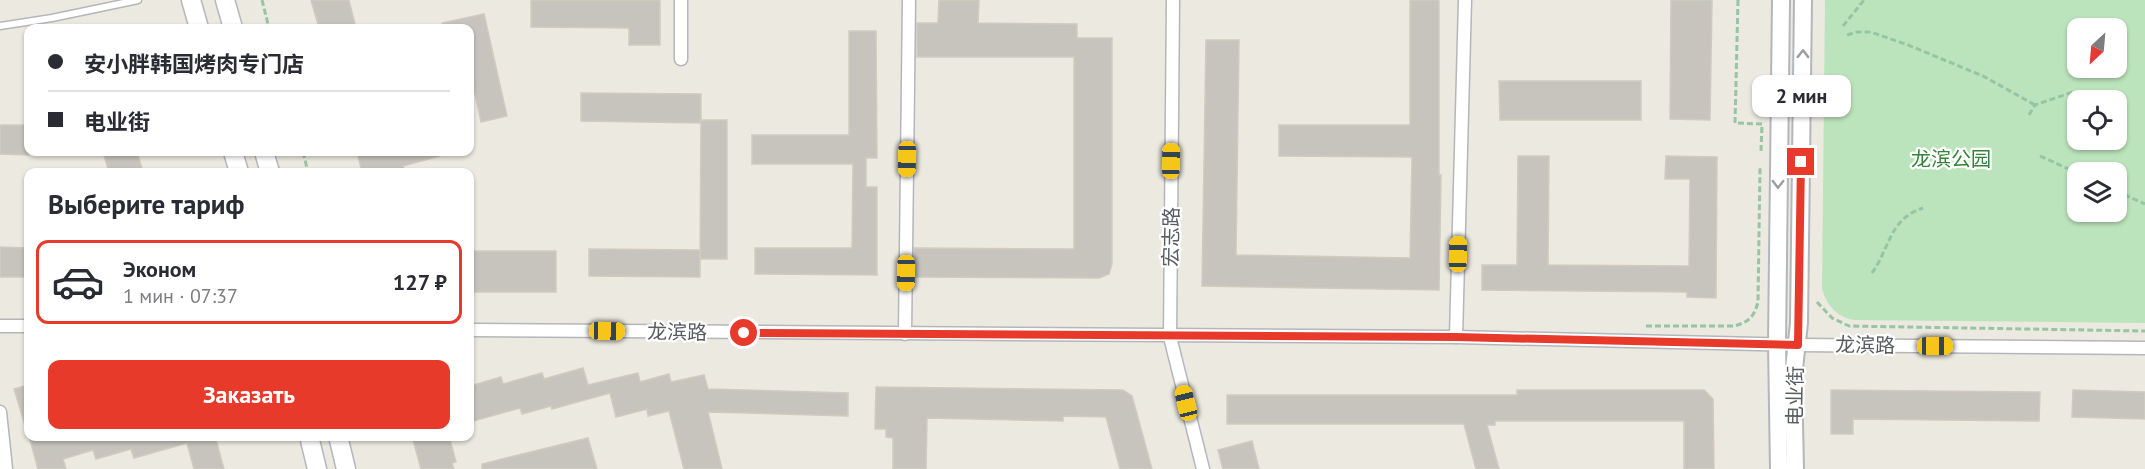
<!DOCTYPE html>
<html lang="ru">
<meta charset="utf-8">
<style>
body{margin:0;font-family:"PT Sans","Noto Sans SC",sans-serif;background:#f2f2f3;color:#2b2b33;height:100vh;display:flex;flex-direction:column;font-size:22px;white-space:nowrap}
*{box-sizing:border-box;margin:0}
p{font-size:20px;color:#7c7c81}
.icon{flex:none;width:33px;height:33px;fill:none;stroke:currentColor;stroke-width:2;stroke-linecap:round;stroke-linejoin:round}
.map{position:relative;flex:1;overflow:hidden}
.side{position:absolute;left:24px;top:168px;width:450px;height:273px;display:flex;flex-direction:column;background:#fff;border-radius:12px;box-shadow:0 2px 4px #0004}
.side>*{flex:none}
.guide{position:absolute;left:24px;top:24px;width:450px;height:132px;border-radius:12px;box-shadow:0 2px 4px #0004;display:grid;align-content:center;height:132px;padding:0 24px;background:#fff}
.needle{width:39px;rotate:206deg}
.fabs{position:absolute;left:2067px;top:18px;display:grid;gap:12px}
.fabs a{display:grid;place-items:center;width:60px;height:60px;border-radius:12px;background:#fff;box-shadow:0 2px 4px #0004;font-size:30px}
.end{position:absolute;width:27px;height:27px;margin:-14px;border:8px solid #e73a2a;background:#fff;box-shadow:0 0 0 3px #fff}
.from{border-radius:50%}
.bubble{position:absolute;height:42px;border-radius:12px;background:#fff;box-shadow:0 2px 4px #0004;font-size:20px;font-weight:700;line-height:42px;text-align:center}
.car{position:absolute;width:18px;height:36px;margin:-18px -9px;border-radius:8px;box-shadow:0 0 4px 2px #0007;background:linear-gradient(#f5c518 24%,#345 0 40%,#f5c518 0 76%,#345 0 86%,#f5c518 0)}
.guide b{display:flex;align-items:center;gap:21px;height:57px;font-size:22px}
.guide b+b{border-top:2px solid #e1e1e2}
.guide i{width:15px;height:15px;background:#2b2b33}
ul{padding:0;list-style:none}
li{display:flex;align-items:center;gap:18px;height:84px;margin:0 12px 9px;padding:0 12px;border:3px solid transparent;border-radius:12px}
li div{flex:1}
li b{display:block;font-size:22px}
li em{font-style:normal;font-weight:700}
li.selected{border-color:#e73a2a}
li>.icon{width:54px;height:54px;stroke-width:1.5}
h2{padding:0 24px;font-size:27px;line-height:72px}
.primary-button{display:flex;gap:12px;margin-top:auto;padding:12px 24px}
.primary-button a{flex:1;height:69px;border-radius:12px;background:#e73a2a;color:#fff;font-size:24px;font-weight:700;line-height:69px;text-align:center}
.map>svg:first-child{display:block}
</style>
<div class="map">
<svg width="2145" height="469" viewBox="0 0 2145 469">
<rect width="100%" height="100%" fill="#ece9e0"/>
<path fill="#bce4bc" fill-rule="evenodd" d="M1825 0H2145V323L1854 320C1837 317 1826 305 1822 288ZM2078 28H2116V68H2078ZM2078 100H2116V140H2078ZM2078 172H2116V212H2078Z"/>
<g fill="#c7c4bd" stroke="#d0cbbe" stroke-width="1.5">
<path d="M311 0H349L356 28H319Z"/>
<path d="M531 0H660V45H629V28L531 27Z"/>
<path d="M939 0H979L978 23 1077 24V38H1112V264L1109 274 1099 278 914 277V248L1074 249V57H917V23H938Z"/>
<path d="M1410 0H1439V175H1441L1439 290 1202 286 1206 40H1239L1236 255 1410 258 1412 157 1279 156V125H1410Z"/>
<path d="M1671 0H1712L1710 120 1670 119Z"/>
<path d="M484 14 507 116 481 122 470 70V28H443L442 23Z"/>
<path d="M849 31H876L877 158H866V187H877V275L755 274V248H852L853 164H752V135H849Z"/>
<path d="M1499 81H1641V120H1500Z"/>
<path d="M581 93 701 94V123L581 121Z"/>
<path d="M701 120H727V259H700Z"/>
<path d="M0 125H28V155L0 154Z"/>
<path d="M103 152H137L143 172H109Z"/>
<path d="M357 152H440V156L403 166 405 172H362Z"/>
<path d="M1518 156H1549L1548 265 1689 266 1690 179H1665L1666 156 1717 157 1716 298 1687 297V292L1482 290V265H1517Z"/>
<path d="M0 247 28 248V277H0Z"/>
<path d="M589 249 700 250V277L589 276Z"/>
<rect x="470" y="251" width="86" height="41"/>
<path d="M583 368 588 385 638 373 640 382 669 374 671 382 704 375 708 389 848 393V416L708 412 722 469H684L669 411 648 416 647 409 616 417 610 393 552 409 551 406 522 414 520 408 470 422V386L501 377 503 384 542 373 544 379Z"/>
<path d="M28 385V424L25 425 14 389Z"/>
<path d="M876 387 1123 390 1132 396 1152 469H1120L1106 417 1063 416V421L927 418 926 469H893V438L886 437V429H875Z"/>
<path d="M1517 390H1704L1713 399 1714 469H1684V421H1495V425H1487L1499 469H1476L1464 424H1227V395H1517Z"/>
<path d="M1831 390 2040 392 2039 421 1853 419V434H1831Z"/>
<path d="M2073 390 2145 392V419L2072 417Z"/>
<path d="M29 436H215L224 469H194L187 443 134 458 131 449 96 459 93 450 63 459 66 469H38Z"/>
<path d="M412 436H449L456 462 452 463 454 469H421Z"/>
<path d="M588 438 597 469H482V464Z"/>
<path d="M1252 441 1259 469H1223L1218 450Z"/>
</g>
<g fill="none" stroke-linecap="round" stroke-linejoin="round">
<g stroke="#b3b6bb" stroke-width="9">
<path id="service" d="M0 26 52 18 138 0"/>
</g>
<g stroke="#b3b6bb" stroke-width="15">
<g id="minor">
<path d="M1173 0 1170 337 1203 469"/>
<path d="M681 59V0"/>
<path d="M0 326H28"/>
<path d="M470 330 1456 337 1798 345 2145 348"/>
<path d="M905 334 909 0"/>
<path d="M1456 337 1465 0"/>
<path d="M0 412 6 469"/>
</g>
</g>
<g stroke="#b3b6bb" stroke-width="20">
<g id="tertiary">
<path d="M1779 469 1777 344 1781 0"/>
<path d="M1795 469 1793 378 1799 323 1803 0"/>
</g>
</g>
<g stroke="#b4b7bd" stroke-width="21">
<g id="secondary">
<path d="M191 0 199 28"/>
<path d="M225 0 233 28"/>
<path d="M233 152 239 172"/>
<path d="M264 152 270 172"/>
<path d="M309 436 317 469"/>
<path d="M338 436 346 469"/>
</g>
</g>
<g stroke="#95c5a3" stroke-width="3" stroke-dasharray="6 3" stroke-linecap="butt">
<path d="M262 0 269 28"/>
<path d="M1738 0 1735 123 1762 124 1761 151"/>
<path d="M1843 26 1864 0"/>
<path d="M1847 35 1857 32H1871L1908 45 1983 76 2035 105"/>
<path d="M2029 115 2035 105 2073 92"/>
<path d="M303 152 308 172"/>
<path d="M2040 156 2078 173"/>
<path d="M2116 191 2145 204"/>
<path d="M1872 273C1890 248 1889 219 1923 208"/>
<path d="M1817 302 1832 318 1849 326 2145 331"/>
<path d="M1646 326H1734C1749 322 1754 317 1758 302L1760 168"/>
</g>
<use href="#service" stroke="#fff" stroke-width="6"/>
<use href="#minor" stroke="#fff" stroke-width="12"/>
<use href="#tertiary" stroke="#fff" stroke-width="16"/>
<use href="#secondary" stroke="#fff" stroke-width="18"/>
</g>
<defs><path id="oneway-chevron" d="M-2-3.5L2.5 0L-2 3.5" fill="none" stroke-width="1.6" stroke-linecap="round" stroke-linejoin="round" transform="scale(1.5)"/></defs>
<g stroke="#9b9da0">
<use href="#oneway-chevron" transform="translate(1803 54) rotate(-89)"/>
<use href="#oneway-chevron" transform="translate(1778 184) rotate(91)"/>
</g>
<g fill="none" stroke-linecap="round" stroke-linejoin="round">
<path stroke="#e73a2a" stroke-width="8" d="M744 333 1456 337 1798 345 1801 162"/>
</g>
<g text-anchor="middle" stroke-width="4.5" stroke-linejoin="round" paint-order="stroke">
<g font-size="20" fill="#358439" stroke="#fff">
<text x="1951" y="166">龙滨公园</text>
</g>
<g font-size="20" fill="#595c61" stroke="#fff">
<text transform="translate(1171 237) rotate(-89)" y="7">宏志路</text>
<text transform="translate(677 332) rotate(1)" y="7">龙滨路</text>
<text transform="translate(1865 345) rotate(1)" y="7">龙滨路</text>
<text transform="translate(1795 396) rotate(-89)" y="7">电业街</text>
</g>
</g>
</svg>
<div class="fabs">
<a><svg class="needle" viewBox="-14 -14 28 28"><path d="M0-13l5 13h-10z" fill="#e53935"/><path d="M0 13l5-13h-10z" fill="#7c7c81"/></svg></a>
<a><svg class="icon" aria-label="locate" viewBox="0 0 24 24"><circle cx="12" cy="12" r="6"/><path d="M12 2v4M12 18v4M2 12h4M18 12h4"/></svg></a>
<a><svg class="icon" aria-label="layers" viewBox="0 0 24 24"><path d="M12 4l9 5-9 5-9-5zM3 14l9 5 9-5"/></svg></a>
</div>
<i class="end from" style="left:744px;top:333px"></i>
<i class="end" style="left:1801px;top:162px"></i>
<div class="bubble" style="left:1752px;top:75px;width:99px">2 мин</div>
<i class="car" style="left:907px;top:159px;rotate:181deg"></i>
<i class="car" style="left:1171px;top:161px;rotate:1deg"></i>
<i class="car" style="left:1458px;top:254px;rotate:1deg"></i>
<i class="car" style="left:906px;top:273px;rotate:181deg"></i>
<i class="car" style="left:607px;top:331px;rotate:91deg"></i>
<i class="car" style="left:1935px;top:346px;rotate:90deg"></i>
<i class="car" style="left:1186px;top:403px;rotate:346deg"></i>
<div class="guide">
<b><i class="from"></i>安小胖韩国烤肉专门店</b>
<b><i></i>电业街</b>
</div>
<section class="side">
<h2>Выберите тариф</h2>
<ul>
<li class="selected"><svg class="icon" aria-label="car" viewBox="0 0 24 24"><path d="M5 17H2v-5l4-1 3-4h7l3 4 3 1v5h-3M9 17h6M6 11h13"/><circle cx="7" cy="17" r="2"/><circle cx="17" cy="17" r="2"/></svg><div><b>Эконом</b><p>1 мин · 07:37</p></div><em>127 ₽</em></li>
</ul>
<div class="primary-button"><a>Заказать</a></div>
</section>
</div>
